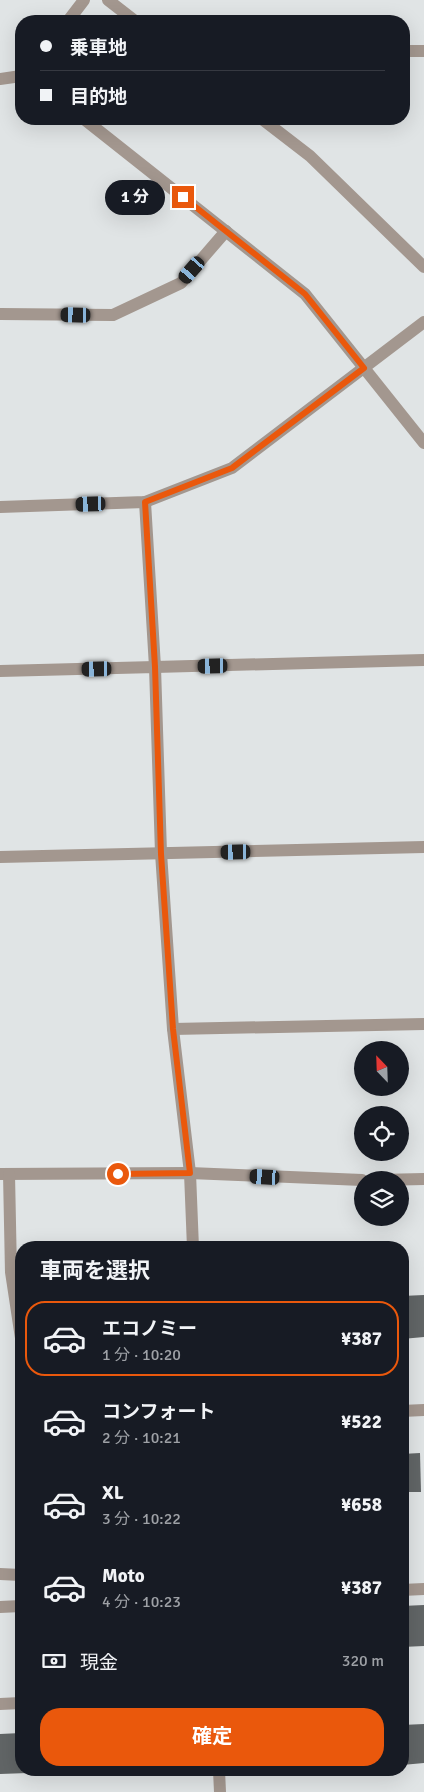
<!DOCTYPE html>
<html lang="ja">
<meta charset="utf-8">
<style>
body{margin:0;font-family:Signika,"Noto Sans JP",sans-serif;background:#20242c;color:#f1f3f6;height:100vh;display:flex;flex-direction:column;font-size:19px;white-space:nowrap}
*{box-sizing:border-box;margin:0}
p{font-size:16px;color:#9ea1a6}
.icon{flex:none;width:28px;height:28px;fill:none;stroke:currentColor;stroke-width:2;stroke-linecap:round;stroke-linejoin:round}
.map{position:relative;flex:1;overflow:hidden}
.drawer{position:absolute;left:15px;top:1241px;width:394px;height:535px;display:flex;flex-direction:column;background:#171b24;border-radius:20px;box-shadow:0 5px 20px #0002}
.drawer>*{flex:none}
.guide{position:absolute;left:15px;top:15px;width:395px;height:110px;border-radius:20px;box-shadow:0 5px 20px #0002;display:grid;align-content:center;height:110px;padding:0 25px;background:#171b24}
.needle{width:32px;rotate:337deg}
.fabs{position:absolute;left:354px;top:1041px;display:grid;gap:10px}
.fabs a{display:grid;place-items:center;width:55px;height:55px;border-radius:50%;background:#171b24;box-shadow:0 5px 20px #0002;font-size:25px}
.end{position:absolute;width:22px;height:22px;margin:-11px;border:6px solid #ea580c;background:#fff;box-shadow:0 0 0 2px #fff}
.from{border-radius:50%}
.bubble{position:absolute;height:35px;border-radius:18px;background:#171b24;box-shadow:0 5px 20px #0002;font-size:16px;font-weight:700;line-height:35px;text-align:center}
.car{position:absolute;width:15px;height:30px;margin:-15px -8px;border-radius:6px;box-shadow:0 0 4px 1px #0007;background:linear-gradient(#222 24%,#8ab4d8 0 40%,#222 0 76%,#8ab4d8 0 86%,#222 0)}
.guide b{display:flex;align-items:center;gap:18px;height:48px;font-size:19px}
.guide b+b{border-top:1px solid #363941}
.guide i{width:12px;height:12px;background:#f1f3f6}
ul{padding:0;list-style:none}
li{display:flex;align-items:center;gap:15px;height:75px;margin:0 10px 8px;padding:0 15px;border:2px solid transparent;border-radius:20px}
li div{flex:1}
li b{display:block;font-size:19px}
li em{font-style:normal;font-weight:700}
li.selected{border-color:#ea580c}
li>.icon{width:45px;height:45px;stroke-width:1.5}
h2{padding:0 25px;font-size:22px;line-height:60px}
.pay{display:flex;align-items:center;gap:12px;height:55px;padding:0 25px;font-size:19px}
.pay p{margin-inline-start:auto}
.cta{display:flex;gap:10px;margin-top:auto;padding:10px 25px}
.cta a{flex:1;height:58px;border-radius:20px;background:#ea580c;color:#fff;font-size:20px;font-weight:700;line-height:58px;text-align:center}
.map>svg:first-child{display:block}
</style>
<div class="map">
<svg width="424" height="1792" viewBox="0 0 424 1792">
<rect width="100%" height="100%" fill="#e0e4e5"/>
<g fill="#616566">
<path d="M424 1295V1337L402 1339V1296Z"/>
<path d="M420 1453 421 1492H402V1454Z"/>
<path d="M424 1605V1646L402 1647V1606Z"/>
<path d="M424 1724V1763L402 1765V1725Z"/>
<path d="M21 1733V1770H28V1773L0 1774V1734Z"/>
<path d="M54 1770H152V1772L54 1775Z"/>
<path d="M249 1770H289V1771L249 1774Z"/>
</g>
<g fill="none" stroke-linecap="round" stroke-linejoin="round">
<g stroke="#a3978f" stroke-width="12">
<path d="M68 21 84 0"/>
<path d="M404 51H424"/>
<path d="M0 79 21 76"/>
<path d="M84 119 305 294 424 443"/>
<path d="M0 314 113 315 181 283 226 231"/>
<path d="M145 502 155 667 424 660"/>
<path d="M0 671 155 667 161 853 173 1029 190 1173 193 1248"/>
<path d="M173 1029 424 1024"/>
<path d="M0 1174 190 1173 362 1180"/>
<path d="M9 1174 11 1272 21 1338"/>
<path d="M379 1180 424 1179"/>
<path d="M402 1411 424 1410"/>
<path d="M0 1574 21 1575"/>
<path d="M402 1590 424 1589"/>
<path d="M0 1607 21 1606"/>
<path d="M0 1704 21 1703"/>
<path d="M219 1770 220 1792"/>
</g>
<g stroke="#a3978f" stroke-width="12">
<path d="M108 0 135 21"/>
<path d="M262 119 310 156 424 267"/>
<path d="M0 507 145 502 232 468 424 322"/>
<path d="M0 857 424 847"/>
</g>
</g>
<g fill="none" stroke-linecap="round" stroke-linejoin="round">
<path stroke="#ea580c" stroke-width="6" d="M118 1174 190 1173 173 1029 161 854 155 667 145 502 232 468 364 368 305 294 183 197"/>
</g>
</svg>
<div class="fabs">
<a><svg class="needle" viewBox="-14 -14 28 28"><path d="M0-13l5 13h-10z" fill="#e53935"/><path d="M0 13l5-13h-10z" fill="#9ea1a6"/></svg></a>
<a><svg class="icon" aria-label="locate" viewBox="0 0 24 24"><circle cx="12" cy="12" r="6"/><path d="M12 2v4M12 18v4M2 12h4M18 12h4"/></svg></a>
<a><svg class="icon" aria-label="layers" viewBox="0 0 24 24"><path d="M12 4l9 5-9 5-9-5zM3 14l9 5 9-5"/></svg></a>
</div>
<i class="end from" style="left:118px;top:1174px"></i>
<i class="end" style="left:183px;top:197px"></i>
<div class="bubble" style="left:105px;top:180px;width:60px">1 分</div>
<i class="car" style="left:192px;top:270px;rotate:221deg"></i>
<i class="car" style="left:76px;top:315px;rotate:271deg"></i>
<i class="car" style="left:91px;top:504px;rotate:268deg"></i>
<i class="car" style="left:213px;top:666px;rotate:269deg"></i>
<i class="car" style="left:97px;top:669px;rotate:269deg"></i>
<i class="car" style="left:236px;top:852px;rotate:269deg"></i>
<i class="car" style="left:265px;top:1177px;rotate:273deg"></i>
<div class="guide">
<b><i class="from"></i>乗車地</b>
<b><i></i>目的地</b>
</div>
<section class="drawer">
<h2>車両を選択</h2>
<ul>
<li class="selected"><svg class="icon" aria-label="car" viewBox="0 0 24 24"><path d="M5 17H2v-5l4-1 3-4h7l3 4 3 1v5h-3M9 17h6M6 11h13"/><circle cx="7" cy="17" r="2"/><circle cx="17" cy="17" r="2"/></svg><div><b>エコノミー</b><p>1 分 · 10:20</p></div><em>¥387</em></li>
<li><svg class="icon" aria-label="car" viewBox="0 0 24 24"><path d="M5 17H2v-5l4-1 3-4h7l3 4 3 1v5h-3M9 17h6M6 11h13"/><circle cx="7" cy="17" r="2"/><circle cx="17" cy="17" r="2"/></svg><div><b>コンフォート</b><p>2 分 · 10:21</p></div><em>¥522</em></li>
<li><svg class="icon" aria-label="car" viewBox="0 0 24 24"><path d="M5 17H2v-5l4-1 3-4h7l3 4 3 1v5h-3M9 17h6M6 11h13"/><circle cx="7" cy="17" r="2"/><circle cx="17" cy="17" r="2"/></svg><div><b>XL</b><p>3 分 · 10:22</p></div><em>¥658</em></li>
<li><svg class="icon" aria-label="car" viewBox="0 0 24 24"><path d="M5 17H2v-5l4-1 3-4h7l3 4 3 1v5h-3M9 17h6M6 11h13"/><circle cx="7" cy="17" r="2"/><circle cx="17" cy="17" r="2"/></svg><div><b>Moto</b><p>4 分 · 10:23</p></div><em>¥387</em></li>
</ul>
<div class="pay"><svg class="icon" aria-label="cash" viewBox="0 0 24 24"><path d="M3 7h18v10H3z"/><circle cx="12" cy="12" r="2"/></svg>現金<p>320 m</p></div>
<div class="cta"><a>確定</a></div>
</section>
</div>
